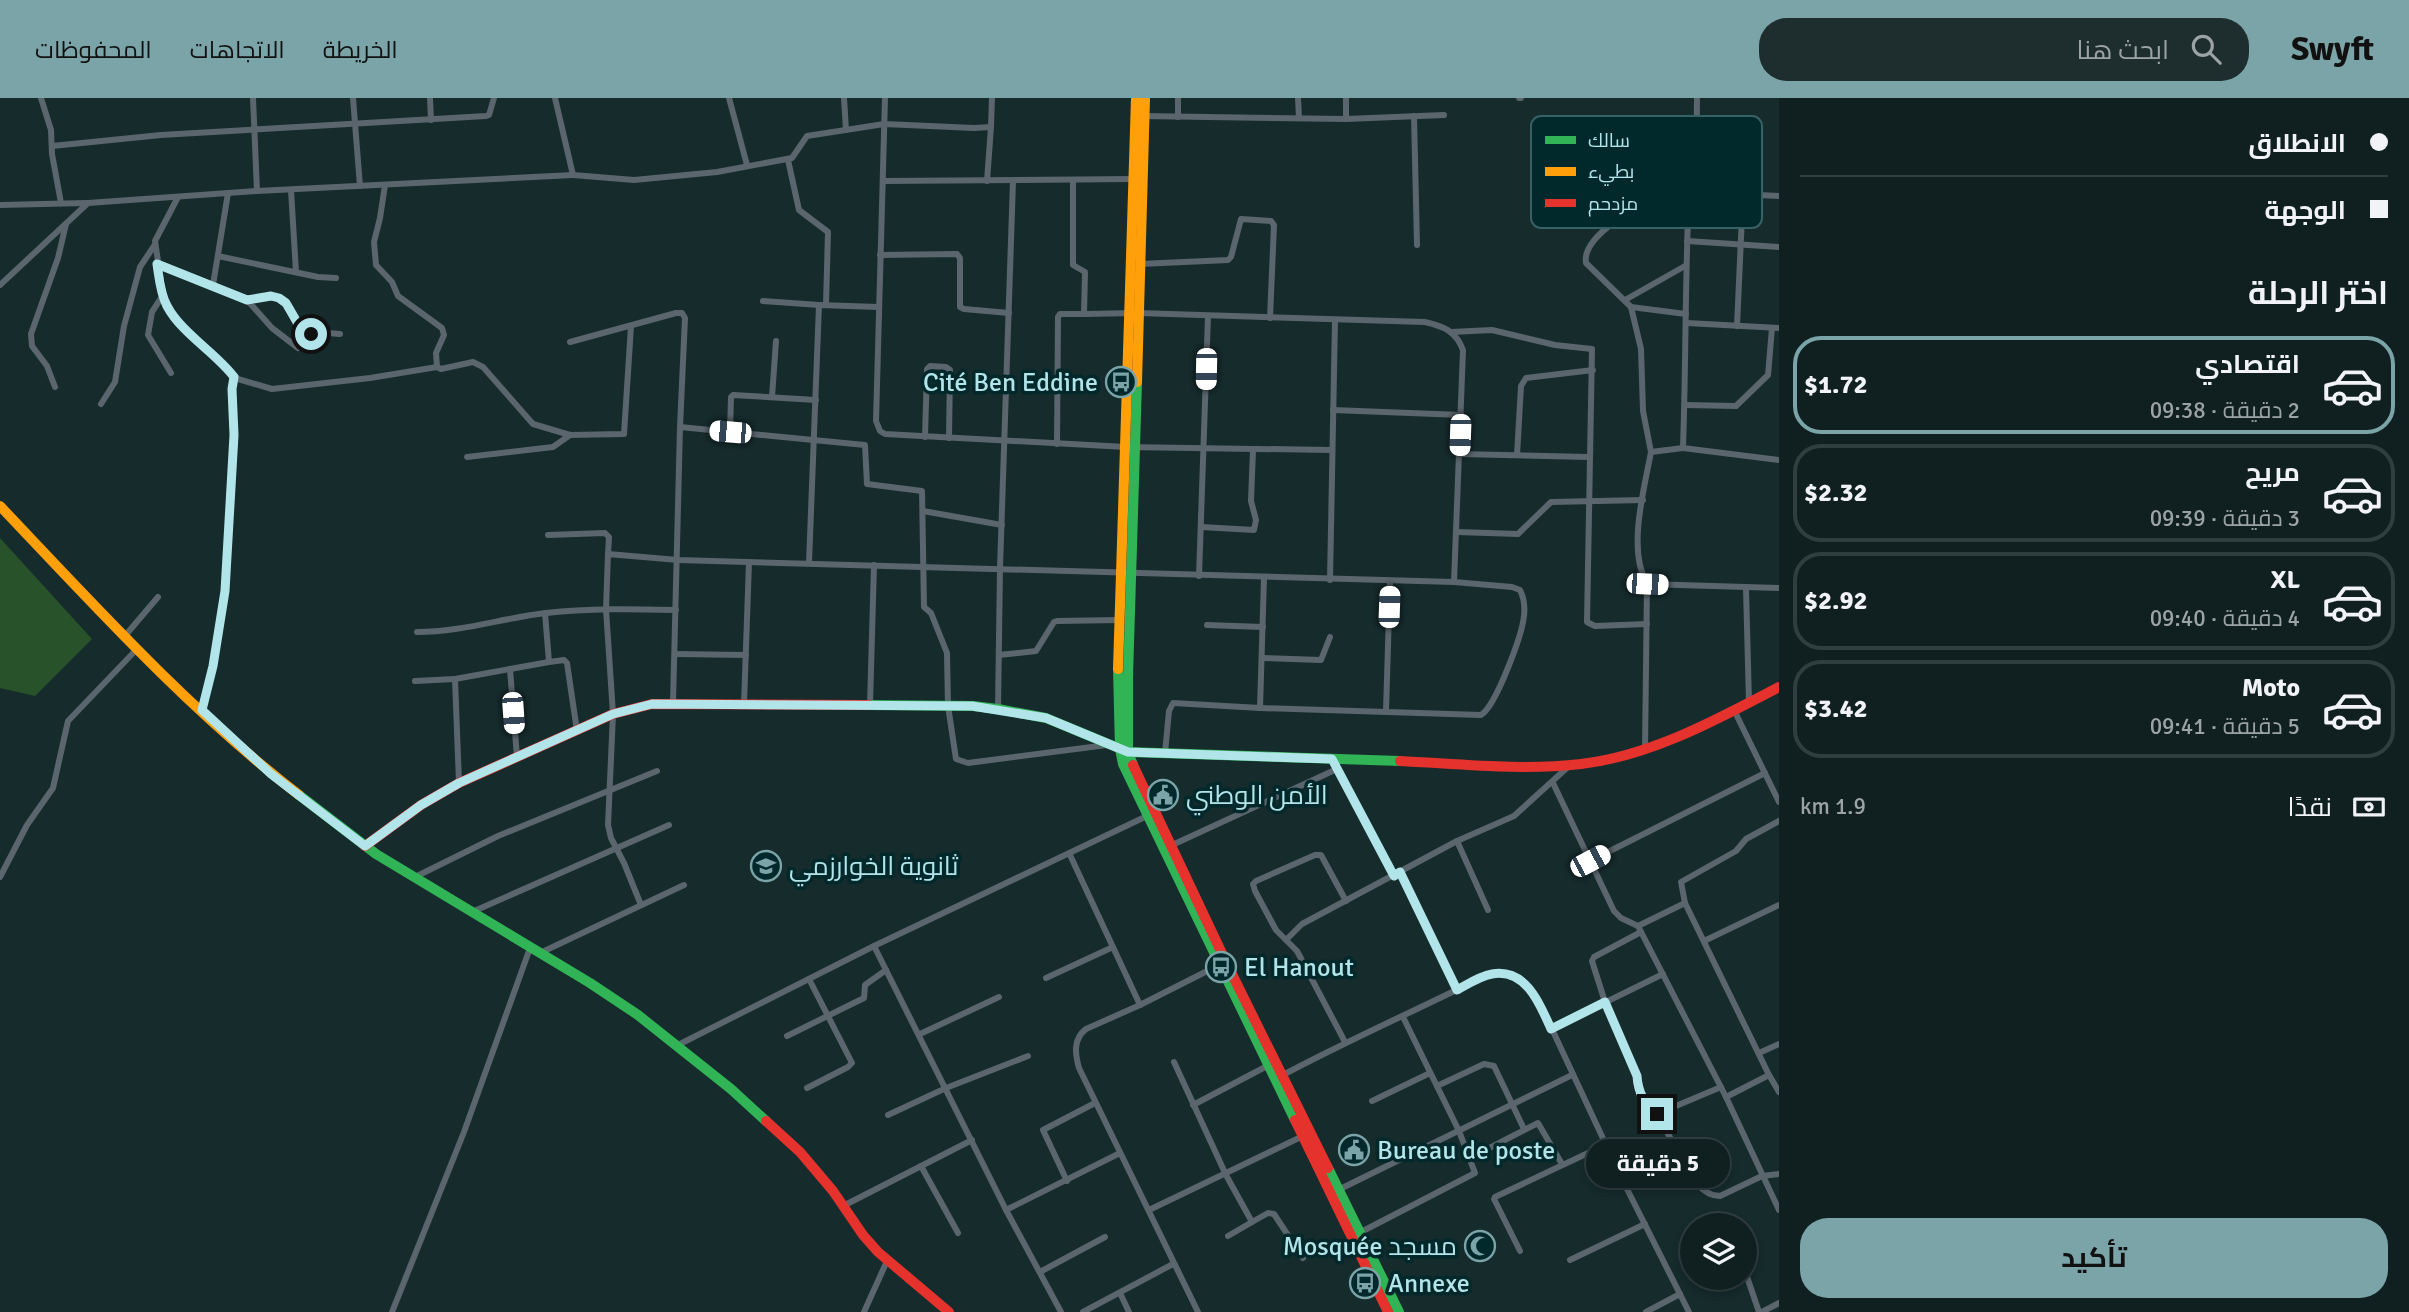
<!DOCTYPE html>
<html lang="ar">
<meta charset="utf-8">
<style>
body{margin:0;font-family:Signika,Cairo,sans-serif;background:#1e2d2e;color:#f1f3f6;direction:rtl;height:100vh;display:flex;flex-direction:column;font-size:26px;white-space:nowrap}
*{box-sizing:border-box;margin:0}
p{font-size:23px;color:#9ca3a5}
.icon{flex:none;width:38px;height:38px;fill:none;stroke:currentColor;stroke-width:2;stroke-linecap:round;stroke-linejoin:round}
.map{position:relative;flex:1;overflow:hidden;direction:ltr}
.details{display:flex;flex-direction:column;background:#102021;width:630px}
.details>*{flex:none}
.banner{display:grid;align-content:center;height:154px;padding:0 21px;background:#102021}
.tools{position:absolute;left:1680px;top:1115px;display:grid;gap:14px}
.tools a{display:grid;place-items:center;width:77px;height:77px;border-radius:50%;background:#102021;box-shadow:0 4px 10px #0003,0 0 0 2px #303e3f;font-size:35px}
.end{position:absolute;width:32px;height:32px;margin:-16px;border:9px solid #b1e5ea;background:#111;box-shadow:0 0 0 4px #111}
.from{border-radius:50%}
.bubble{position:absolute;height:49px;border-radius:24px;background:#102021;box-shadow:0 4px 10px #0003,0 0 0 2px #303e3f;font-size:23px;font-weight:700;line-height:49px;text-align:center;direction:rtl}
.car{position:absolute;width:21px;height:42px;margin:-21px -10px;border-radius:9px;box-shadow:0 0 5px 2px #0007;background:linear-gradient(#fff 24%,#345 0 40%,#fff 0 76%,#345 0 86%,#fff 0)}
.banner b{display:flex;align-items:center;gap:24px;height:66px;font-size:26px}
.banner b+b{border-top:2px solid #303e3f}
.banner i{width:18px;height:18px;background:#f1f3f6}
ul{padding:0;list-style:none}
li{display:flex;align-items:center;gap:21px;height:98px;margin:0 14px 10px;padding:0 7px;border:4px solid #303e3f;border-radius:28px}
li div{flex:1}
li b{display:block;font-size:26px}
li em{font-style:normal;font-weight:700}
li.active{border-color:#7ba4a8}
li>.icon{width:63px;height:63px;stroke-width:1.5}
h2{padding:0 21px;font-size:32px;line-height:84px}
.pay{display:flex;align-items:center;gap:18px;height:77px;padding:0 21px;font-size:26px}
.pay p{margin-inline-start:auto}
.primary-button{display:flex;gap:14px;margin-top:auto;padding:14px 21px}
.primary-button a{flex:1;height:80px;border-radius:28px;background:#7ba4a8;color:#111;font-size:28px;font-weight:700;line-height:80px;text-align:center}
header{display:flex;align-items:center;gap:42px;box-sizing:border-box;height:98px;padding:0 35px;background:#7ba4a8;color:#111}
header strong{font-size:33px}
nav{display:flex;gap:38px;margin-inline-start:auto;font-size:24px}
.search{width:490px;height:63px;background:#1e2d2e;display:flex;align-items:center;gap:18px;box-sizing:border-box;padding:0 24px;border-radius:28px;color:#9ca3a5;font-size:26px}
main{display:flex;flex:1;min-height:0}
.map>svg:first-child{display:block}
</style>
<header>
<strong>Swyft</strong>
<div class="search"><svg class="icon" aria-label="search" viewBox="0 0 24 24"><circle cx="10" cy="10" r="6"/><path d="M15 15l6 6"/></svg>ابحث هنا</div>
<nav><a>الخريطة</a><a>الاتجاهات</a><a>المحفوظات</a></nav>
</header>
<main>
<section class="details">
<div class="banner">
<b><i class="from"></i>الانطلاق</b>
<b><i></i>الوجهة</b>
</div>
<h2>اختر الرحلة</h2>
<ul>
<li class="active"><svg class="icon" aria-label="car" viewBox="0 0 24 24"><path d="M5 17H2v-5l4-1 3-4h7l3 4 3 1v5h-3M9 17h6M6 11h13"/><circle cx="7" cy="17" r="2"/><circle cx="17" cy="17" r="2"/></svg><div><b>اقتصادي</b><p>2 دقيقة · 09:38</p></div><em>$1.72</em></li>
<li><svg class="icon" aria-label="car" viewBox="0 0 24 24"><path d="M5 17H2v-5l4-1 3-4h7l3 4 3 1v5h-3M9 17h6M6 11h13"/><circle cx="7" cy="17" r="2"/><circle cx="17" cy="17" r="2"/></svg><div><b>مريح</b><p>3 دقيقة · 09:39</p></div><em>$2.32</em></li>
<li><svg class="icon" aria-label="car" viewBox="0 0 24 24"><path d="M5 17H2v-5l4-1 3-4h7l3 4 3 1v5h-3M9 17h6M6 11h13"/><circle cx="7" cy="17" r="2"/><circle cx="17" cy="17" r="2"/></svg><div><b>XL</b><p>4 دقيقة · 09:40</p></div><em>$2.92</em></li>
<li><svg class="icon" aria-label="car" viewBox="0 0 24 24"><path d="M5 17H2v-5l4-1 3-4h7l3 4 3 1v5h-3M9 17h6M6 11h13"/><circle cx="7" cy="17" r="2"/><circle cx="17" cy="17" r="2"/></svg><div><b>Moto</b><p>5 دقيقة · 09:41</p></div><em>$3.42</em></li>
</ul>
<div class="pay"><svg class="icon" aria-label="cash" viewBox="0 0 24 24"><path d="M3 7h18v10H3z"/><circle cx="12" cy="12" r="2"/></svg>نقدًا<p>1.9 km</p></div>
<div class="primary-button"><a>تأكيد</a></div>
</section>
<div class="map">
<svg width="1779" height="1214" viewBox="0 0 1779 1214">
<rect width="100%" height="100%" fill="#162b2c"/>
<path fill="#28532a" d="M0 440 92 541 35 598 0 590Z"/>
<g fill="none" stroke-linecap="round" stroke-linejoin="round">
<g stroke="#5b656d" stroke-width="6">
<path d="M41 0 51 32 52 56 61 105"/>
<path d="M253 0 257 93"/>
<path d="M353 0 360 88"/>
<path d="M430 0 431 22"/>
<path d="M555 0 573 77 634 82 717 74 792 60 807 38 884 26 974 30 991 29 987 83"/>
<path d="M729 0 747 67"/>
<path d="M844 0 846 32"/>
<path d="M885 0 876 323 880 333 885 336 1126 349 1332 352"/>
<path d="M1298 0 1299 20"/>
<path d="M1519 0H1521"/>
<path d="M1697 0 1696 94 1779 98"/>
<path d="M1142 18 1346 21V0"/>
<path d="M1414 18 1417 147"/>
<path d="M1178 19V0"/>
<path d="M1346 21 1444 17"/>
<path d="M991 29 992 0"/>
<path d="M52 48 161 37 486 18 489 17 494 0"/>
<path d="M788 62 799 112 828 134 826 207"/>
<path d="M883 83 1134 81"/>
<path d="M385 87 380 120 374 144 376 167 392 184 398 198 442 230 444 237 436 255 437 269 441 271 473 264 483 269 533 326 570 337 624 336 631 228"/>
<path d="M291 92 296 174"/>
<path d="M1689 94C1685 179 1686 265 1683 350L1779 362"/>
<path d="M178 99 155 143 163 197 174 218 238 281 272 291 370 280 437 269"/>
<path d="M0 107 86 105"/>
<path d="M1687 143 1779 149"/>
<path d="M880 157 957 156 960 160V209L964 211 1009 215"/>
<path d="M218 158 318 179 336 180"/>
<path d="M157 166 247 202 272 230 298 250"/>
<path d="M1140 166 1228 162 1231 159 1241 121 1271 123 1274 127 1270 220"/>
<path d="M0 187 88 105 257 93 573 77"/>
<path d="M213 187 228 95"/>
<path d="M163 197 152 214 148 237 171 275"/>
<path d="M247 202C292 194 280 203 303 233L340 236"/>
<path d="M1625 202 1685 168"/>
<path d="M763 203 819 207"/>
<path d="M1631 209 1641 251 1643 313 1651 354"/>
<path d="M1686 216 1631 209 1586 165C1581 138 1642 104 1664 97 1674 94 1685 94 1696 94"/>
<path d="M1687 225 1779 230"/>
<path d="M1737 228 1743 96"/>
<path d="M1451 234 1492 232 1555 247 1592 251 1587 524 1595 528 1647 526"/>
<path d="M570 244 676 215H682L685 220 680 329 673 605"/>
<path d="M55 289 47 268 32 248 31 236 58 160 66 126"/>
<path d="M772 299 776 243"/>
<path d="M101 306 115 284 124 228 140 169 154 148"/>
<path d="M1685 307 1736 308 1768 277 1772 230"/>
<path d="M1333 312 1461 317"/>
<path d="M680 329 865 347 867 386 922 393 924 509 931 515 947 555 948 608 956 661 968 665 1107 647"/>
<path d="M730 334 731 299 733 297 816 302"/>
<path d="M925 339 927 271 930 268 946 269 950 272 949 340"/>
<path d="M1057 346 1058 219 1060 216H1084"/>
<path d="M1459 356 1589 359"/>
<path d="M1517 357 1521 288 1526 280 1593 272"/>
<path d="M467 359 553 349 570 337"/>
<path d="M923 413 1002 427"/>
<path d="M1201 429 1254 432 1256 422 1251 403 1253 352"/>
<path d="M1457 434 1518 436 1551 404 1643 402"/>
<path d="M548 437 605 435 609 439 608 456"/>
<path d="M809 465 819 207 878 209"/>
<path d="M1199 478 1208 218"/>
<path d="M1264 480 1260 610 1481 617C1496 608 1522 537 1524 518 1525 509 1524 500 1520 492L1512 489 1454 484"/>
<path d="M1330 482 1335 222"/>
<path d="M1647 486C1627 452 1644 392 1651 354L1683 350"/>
<path d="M1746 490 1749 605"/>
<path d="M1207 527 1263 529"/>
<path d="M417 534C461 534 503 520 546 515 589 510 633 511 676 512"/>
<path d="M124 539 158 499"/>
<path d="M675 556 746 557"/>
<path d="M999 557 1036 553 1054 524 1057 523 1120 522"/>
<path d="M1262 560 1321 562 1330 539"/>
<path d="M549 564 564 562 567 565 577 633"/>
<path d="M510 571 517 659"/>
<path d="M415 583 455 581"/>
<path d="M744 606 749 464"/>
<path d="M870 607 874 467"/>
<path d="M998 611 1000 470 1013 83"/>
<path d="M202 612 213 568 225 493 235 337 232 291 235 279"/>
<path d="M1734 612 1779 704"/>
<path d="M1386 613 1390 483"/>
<path d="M1645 651 1647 486 1779 490"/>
<path d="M1165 655 1169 613 1173 605 1260 610"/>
<path d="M1336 669 1394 777"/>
<path d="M459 685 455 581 549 564 545 515"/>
<path d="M1553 685 1614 813 1621 820 1638 828"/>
<path d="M1457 743 1488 812"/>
<path d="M1170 748 1337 671"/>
<path d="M1070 757 1140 907"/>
<path d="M1590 763 1765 675"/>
<path d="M1400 774 1457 892"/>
<path d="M0 779 27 727 53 690 68 623 136 552"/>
<path d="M415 779 498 738 657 673"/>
<path d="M1685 805 1638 828 1726 999 1779 1112"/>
<path d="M641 807 624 765 611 740 608 727 613 616 606 511 608 456 678 462 1454 484 1463 252C1456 233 1443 228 1425 224L1138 215 1084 216 1085 174 1073 167V82"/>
<path d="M472 814 669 727"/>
<path d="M1641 834 1594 859 1592 863 1605 904 1637 978C1638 994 1646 1007 1657 1016"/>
<path d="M1286 842 1276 832 1255 793 1253 786 1256 783 1315 757H1321L1346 803"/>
<path d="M1704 843 1779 807"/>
<path d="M874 848 1006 1112 1061 1214"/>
<path d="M540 855 684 787"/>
<path d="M1046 880 1113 849"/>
<path d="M1551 931 1663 876"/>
<path d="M920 936 999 899"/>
<path d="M787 938 864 900 865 887 886 872"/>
<path d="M1345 944 1297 853 1286 842 1302 826 1457 743 1514 718 1569 668"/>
<path d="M676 948 874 848 1147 718"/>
<path d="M1759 955 1779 946"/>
<path d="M1174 964 1226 1077 1252 1124 1268 1115 1274 1116 1303 1160"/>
<path d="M1769 977 1779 994"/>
<path d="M1281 978C1348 942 1417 912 1485 878 1507 871 1523 882 1537 899L1621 1079 1689 1214"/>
<path d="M1437 988 1484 966 1494 968 1524 1031"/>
<path d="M807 990 848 969 852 965 809 881"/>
<path d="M1726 999 1769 977 1685 805 1681 784 1736 753 1746 741 1779 723"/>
<path d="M1372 1003 1430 975"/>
<path d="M1193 1007 1269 967"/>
<path d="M888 1017 946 990 1028 958"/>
<path d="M1677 1052 1657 1016 1721 989"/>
<path d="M1470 1060 1538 1025 1562 1066"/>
<path d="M921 1068 958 1135"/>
<path d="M1621 1079 1677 1052C1686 1068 1697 1098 1720 1098L1762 1078 1779 1076"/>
<path d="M1067 1083 1043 1032 1095 1005"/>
<path d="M1336 1093 1572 977"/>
<path d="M843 1108 972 1042"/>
<path d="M1006 1112 1120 1055"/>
<path d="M1149 1112 1303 1038"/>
<path d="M1359 1135 1475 1075 1459 1033 1403 919"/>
<path d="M1228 1138 1252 1124"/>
<path d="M1520 1153 1494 1101 1495 1099 1605 1047"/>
<path d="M1570 1162 1645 1126"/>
<path d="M1745 1173 1759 1214"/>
<path d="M1040 1174 1105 1139"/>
<path d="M1120 1195 1129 1214"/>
<path d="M392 1214 464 1034 530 850"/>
<path d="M864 1214 887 1163"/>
<path d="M1083 1214 1173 1166"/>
<path d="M1198 1214 1079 970C1075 956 1073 941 1086 931L1140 907 1221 866"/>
<path d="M1646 1214 1680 1196"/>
<path d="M1762 1214 1779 1205"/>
</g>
<g stroke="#30b455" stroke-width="10">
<path d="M1118 571 1120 651 1123 666 1295 1022"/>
<path d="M869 607 973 608 998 611 1046 620 1128 654 1400 663"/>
<path d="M1133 667 1128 654V579L1137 284"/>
<path d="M299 697 376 756 590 885 638 917 731 991 766 1023"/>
<path d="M1328 1070 1399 1214"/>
</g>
<g stroke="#ff9f0a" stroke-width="10">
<path d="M1137 284 1145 0"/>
<path d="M0 408C95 508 189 612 299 697"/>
<path d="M1118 571 1136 0"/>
</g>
<g stroke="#e5322d" stroke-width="10">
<path d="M1400 663C1460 666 1522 673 1581 666 1651 658 1718 621 1779 589"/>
<path d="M1133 667 1226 864 1328 1070"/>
<path d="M365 748 421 707 459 685 613 616 652 606 869 607"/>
<path d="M1295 1022 1388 1214"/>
<path d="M766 1023 800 1054 833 1093 863 1137 878 1154 949 1214"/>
</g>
</g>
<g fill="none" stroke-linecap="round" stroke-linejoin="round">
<path stroke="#b1e5ea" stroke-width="9" d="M311 236 301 231 286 205 279 200 271 198 247 202 157 166C159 179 160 195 167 208 182 236 215 254 234 279L232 291 234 337 225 493 213 568 202 612 271 676 365 748 421 707 459 685 613 616 652 606 972 608 1046 620 1128 654 1332 661 1394 778 1400 774 1457 892C1468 886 1480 878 1492 876 1526 870 1540 906 1551 931L1605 904 1637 978C1638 994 1645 1007 1657 1016"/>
</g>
<defs>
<g id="bus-ring" transform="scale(1.575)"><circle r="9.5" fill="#01292c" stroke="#7ba4a8" stroke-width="1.5"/><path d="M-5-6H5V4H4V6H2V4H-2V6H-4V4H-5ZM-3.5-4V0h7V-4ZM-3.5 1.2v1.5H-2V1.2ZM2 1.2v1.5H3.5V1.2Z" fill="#7ba4a8"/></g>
<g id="civic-ring" transform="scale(1.575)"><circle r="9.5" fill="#01292c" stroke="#7ba4a8" stroke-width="1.5"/><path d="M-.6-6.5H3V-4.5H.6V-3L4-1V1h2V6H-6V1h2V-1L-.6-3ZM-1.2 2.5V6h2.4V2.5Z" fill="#7ba4a8"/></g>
<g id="school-ring" transform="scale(1.575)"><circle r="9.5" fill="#01292c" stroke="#7ba4a8" stroke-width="1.5"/><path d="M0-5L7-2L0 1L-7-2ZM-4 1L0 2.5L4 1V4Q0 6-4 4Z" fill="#7ba4a8"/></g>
<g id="mosque-ring" transform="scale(1.575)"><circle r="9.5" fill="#01292c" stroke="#7ba4a8" stroke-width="1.5"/><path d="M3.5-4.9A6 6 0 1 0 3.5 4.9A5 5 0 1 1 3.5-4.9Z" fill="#7ba4a8"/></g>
</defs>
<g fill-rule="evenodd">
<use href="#bus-ring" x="1121" y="284"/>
<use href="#civic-ring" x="1163" y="697"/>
<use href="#school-ring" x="766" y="768"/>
<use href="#bus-ring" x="1221" y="869"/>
<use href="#civic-ring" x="1354" y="1052"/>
<use href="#mosque-ring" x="1480" y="1148"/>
<use href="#bus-ring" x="1365" y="1185"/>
</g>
<g text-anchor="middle" stroke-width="7" stroke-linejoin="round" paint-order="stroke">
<g font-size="26" fill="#b1e5ea" stroke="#01292c" text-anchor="start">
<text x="1098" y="293" text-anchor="end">Cité Ben Eddine</text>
<text x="1186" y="706">الأمن الوطني</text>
<text x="789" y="777">ثانوية الخوارزمي</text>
<text x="1244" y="878">El Hanout</text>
<text x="1377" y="1061">Bureau de poste</text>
<text x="1457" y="1157" text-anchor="end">Mosquée مسجد</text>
<text x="1388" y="1194">Annexe</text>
</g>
</g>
<rect x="1531" y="18" width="231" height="112" rx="10" fill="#01292c" stroke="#366165" stroke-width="2"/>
<rect x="1545" y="38" width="31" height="8" fill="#30b455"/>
<rect x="1545" y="69" width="31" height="9" fill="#ff9f0a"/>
<rect x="1545" y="101" width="31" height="8" fill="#e5322d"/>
<g font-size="19" fill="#b1e5ea">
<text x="1588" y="49">سالك</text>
<text x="1588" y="80">بطيء</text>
<text x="1588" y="112">مزدحم</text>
</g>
</svg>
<div class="tools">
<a><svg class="icon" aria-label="layers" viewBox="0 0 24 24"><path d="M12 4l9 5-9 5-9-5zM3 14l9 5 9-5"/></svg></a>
</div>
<i class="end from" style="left:311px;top:236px"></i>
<i class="end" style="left:1657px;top:1016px"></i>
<div class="bubble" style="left:1586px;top:1041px;width:144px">5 دقيقة</div>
<i class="car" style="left:1206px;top:271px;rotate:181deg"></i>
<i class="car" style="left:730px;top:334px;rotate:275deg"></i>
<i class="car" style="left:1460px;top:337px;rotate:182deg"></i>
<i class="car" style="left:1647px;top:486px;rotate:92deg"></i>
<i class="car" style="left:1389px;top:509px;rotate:2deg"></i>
<i class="car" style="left:513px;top:615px;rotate:176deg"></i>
<i class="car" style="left:1590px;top:763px;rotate:62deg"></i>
</div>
</main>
